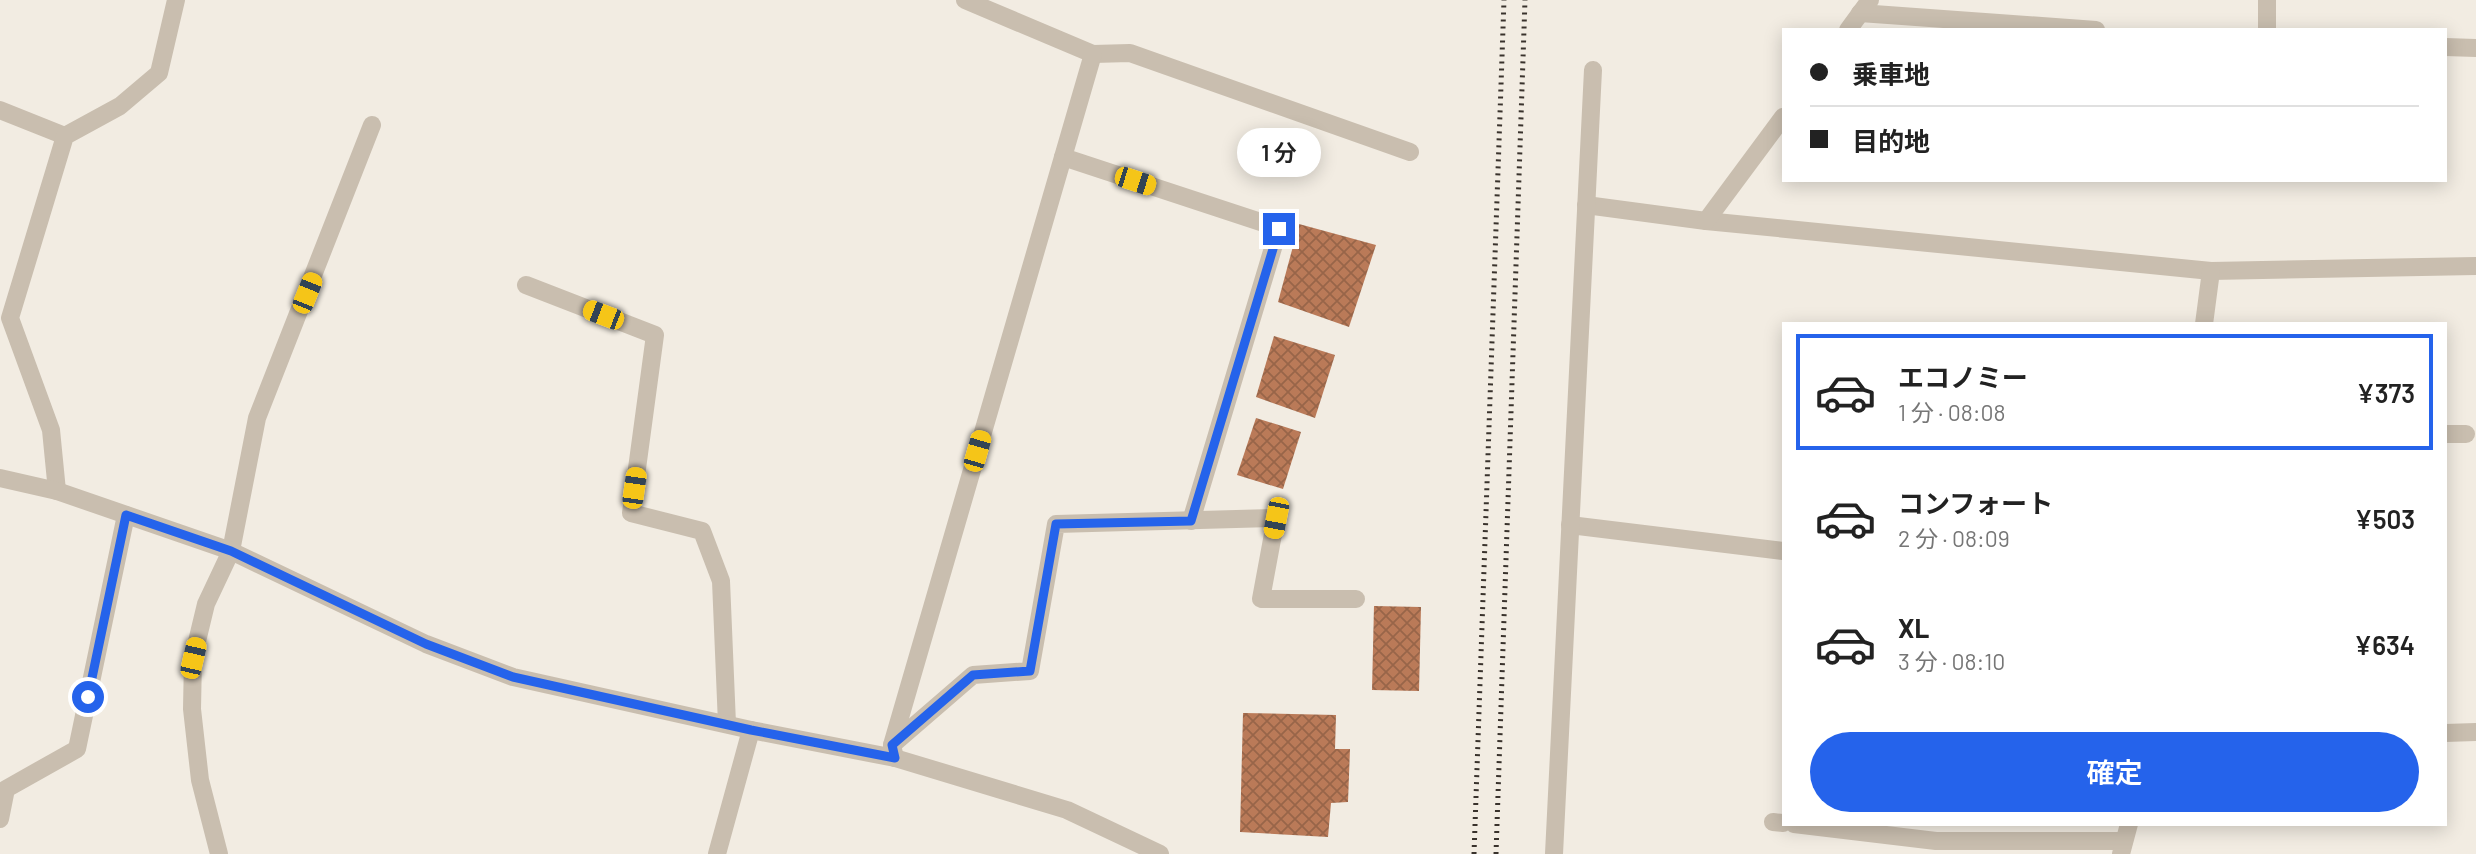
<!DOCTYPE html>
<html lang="ja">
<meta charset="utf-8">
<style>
body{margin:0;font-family:Barlow,"Noto Sans JP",sans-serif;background:#f2f2f2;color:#222;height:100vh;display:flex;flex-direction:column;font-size:26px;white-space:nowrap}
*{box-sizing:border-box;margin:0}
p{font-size:23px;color:#767676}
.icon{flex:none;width:38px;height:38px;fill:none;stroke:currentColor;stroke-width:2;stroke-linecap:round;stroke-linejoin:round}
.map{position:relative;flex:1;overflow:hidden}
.panel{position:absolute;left:1782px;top:322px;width:665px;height:504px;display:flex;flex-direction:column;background:#fff;border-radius:0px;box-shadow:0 4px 18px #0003}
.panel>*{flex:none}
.guide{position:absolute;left:1782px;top:28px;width:665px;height:154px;border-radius:0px;box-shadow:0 4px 18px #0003;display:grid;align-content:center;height:154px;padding:0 28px;background:#fff}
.end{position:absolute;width:32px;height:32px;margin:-16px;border:9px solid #2563eb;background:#fff;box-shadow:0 0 0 4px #fff}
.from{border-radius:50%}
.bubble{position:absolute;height:49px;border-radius:24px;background:#fff;box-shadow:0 4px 18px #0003;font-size:23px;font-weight:600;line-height:49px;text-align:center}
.car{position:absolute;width:21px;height:42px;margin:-21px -10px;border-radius:9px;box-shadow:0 0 5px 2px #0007;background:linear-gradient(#f5c518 24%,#345 0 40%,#f5c518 0 76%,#345 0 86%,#f5c518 0)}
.guide b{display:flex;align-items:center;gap:24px;height:66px;font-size:26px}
.guide b+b{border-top:2px solid #e0e0e0}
.guide i{width:18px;height:18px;background:#222}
ul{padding:12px 0 0;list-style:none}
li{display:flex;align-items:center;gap:21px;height:116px;margin:0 14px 10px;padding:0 14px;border:4px solid transparent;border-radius:0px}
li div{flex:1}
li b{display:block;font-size:26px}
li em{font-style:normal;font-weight:600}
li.current{border-color:#2563eb}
li>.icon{width:63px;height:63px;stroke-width:1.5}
.action{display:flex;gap:14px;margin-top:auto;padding:14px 28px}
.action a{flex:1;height:80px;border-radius:42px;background:#2563eb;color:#fff;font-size:28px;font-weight:600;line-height:80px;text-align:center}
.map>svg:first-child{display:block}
</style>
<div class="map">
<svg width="2476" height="854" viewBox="0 0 2476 854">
<defs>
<pattern id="building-cross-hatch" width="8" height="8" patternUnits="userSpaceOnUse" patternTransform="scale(1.75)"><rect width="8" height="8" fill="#ba7a58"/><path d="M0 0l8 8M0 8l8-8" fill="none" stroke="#986549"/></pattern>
</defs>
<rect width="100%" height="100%" fill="#f2ece2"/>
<g fill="url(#building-cross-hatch)">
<path d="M1299 224 1376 245 1349 327 1278 302Z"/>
<path d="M1274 336 1335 355 1315 418 1256 397Z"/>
<path d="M1256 418 1301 432 1283 489 1237 475Z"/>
<path d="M1374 606 1421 607 1419 691 1372 690Z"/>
<path d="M1243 713 1336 715 1335 749H1350L1348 802 1331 803 1328 837 1240 832Z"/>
</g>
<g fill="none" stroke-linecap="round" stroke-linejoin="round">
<g stroke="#c9beaf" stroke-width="18">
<path d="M1570 525 1783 551"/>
<path d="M1773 822 1783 823"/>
<path d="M1794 824 1936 841H2124"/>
</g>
<g stroke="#c9beaf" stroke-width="18">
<path d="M1860 13 2096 30"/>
<path d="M1848 30 1870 0"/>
<path d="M2267 30V0"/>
<path d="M2445 47 2476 48"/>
<path d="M1093 54 1130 53 1410 152"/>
<path d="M0 110 65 136"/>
<path d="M1063 157 1279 228 1191 521"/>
<path d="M1586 205 1706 221 2211 271 2476 266"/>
<path d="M1706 221 1783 117"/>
<path d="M526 285 655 335 631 513 702 531 721 581 727 724"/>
<path d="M2204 324 2211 271"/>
<path d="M2445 434H2466"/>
<path d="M57 491 51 430 10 318 65 136 120 106 159 73 176 0"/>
<path d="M2445 733 2476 732"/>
<path d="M892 745 973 675 1030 671 1056 524 1276 518 1261 599H1356"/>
<path d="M895 758 892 745 1093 54 965 0"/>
<path d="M0 819 6 789 77 749 126 515"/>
<path d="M219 854 200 780 192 709 193 658 206 604 231 551 257 418 372 125"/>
<path d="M717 854 751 730"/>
<path d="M1554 854 1593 70"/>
<path d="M2121 854 2129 824"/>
</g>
<path stroke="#c9beaf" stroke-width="18" d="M0 478 57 491 231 551 426 644 513 677 751 730 895 758 1067 810 1160 854"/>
<g stroke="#39322c" stroke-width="5" stroke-dasharray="2 5" stroke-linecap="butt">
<path d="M1474 854 1504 0"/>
<path d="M1496 854 1525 0"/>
</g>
</g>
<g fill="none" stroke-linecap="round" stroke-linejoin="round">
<path stroke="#2563eb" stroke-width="9" d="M88 697 126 515 231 551 426 644 513 677 751 730 895 758 892 745 973 675 1030 671 1056 524 1191 521 1279 229"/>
</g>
</svg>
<i class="end from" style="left:88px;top:697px"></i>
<i class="end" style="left:1279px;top:229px"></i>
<div class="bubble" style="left:1237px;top:128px;width:84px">1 分</div>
<i class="car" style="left:1135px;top:181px;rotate:108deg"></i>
<i class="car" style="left:307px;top:293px;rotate:22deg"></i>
<i class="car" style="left:603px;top:315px;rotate:291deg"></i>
<i class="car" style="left:977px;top:451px;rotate:16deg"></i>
<i class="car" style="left:634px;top:488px;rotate:8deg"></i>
<i class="car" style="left:1276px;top:518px;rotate:191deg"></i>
<i class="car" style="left:193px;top:658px;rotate:13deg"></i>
<div class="guide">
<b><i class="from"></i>乗車地</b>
<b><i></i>目的地</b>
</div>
<section class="panel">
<ul>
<li class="current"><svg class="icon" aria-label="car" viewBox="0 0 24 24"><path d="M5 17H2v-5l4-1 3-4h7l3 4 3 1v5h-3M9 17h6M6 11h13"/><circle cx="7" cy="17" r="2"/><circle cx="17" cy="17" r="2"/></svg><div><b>エコノミー</b><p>1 分 · 08:08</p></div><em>¥373</em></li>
<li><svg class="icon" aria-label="car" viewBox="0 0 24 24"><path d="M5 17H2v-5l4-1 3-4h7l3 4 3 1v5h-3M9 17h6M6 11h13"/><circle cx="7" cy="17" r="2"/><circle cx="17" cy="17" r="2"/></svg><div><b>コンフォート</b><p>2 分 · 08:09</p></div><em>¥503</em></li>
<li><svg class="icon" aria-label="car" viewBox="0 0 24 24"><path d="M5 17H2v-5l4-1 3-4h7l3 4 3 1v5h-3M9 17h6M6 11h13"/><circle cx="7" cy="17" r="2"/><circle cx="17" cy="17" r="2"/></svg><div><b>XL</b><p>3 分 · 08:10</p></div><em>¥634</em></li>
</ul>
<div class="action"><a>確定</a></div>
</section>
</div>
